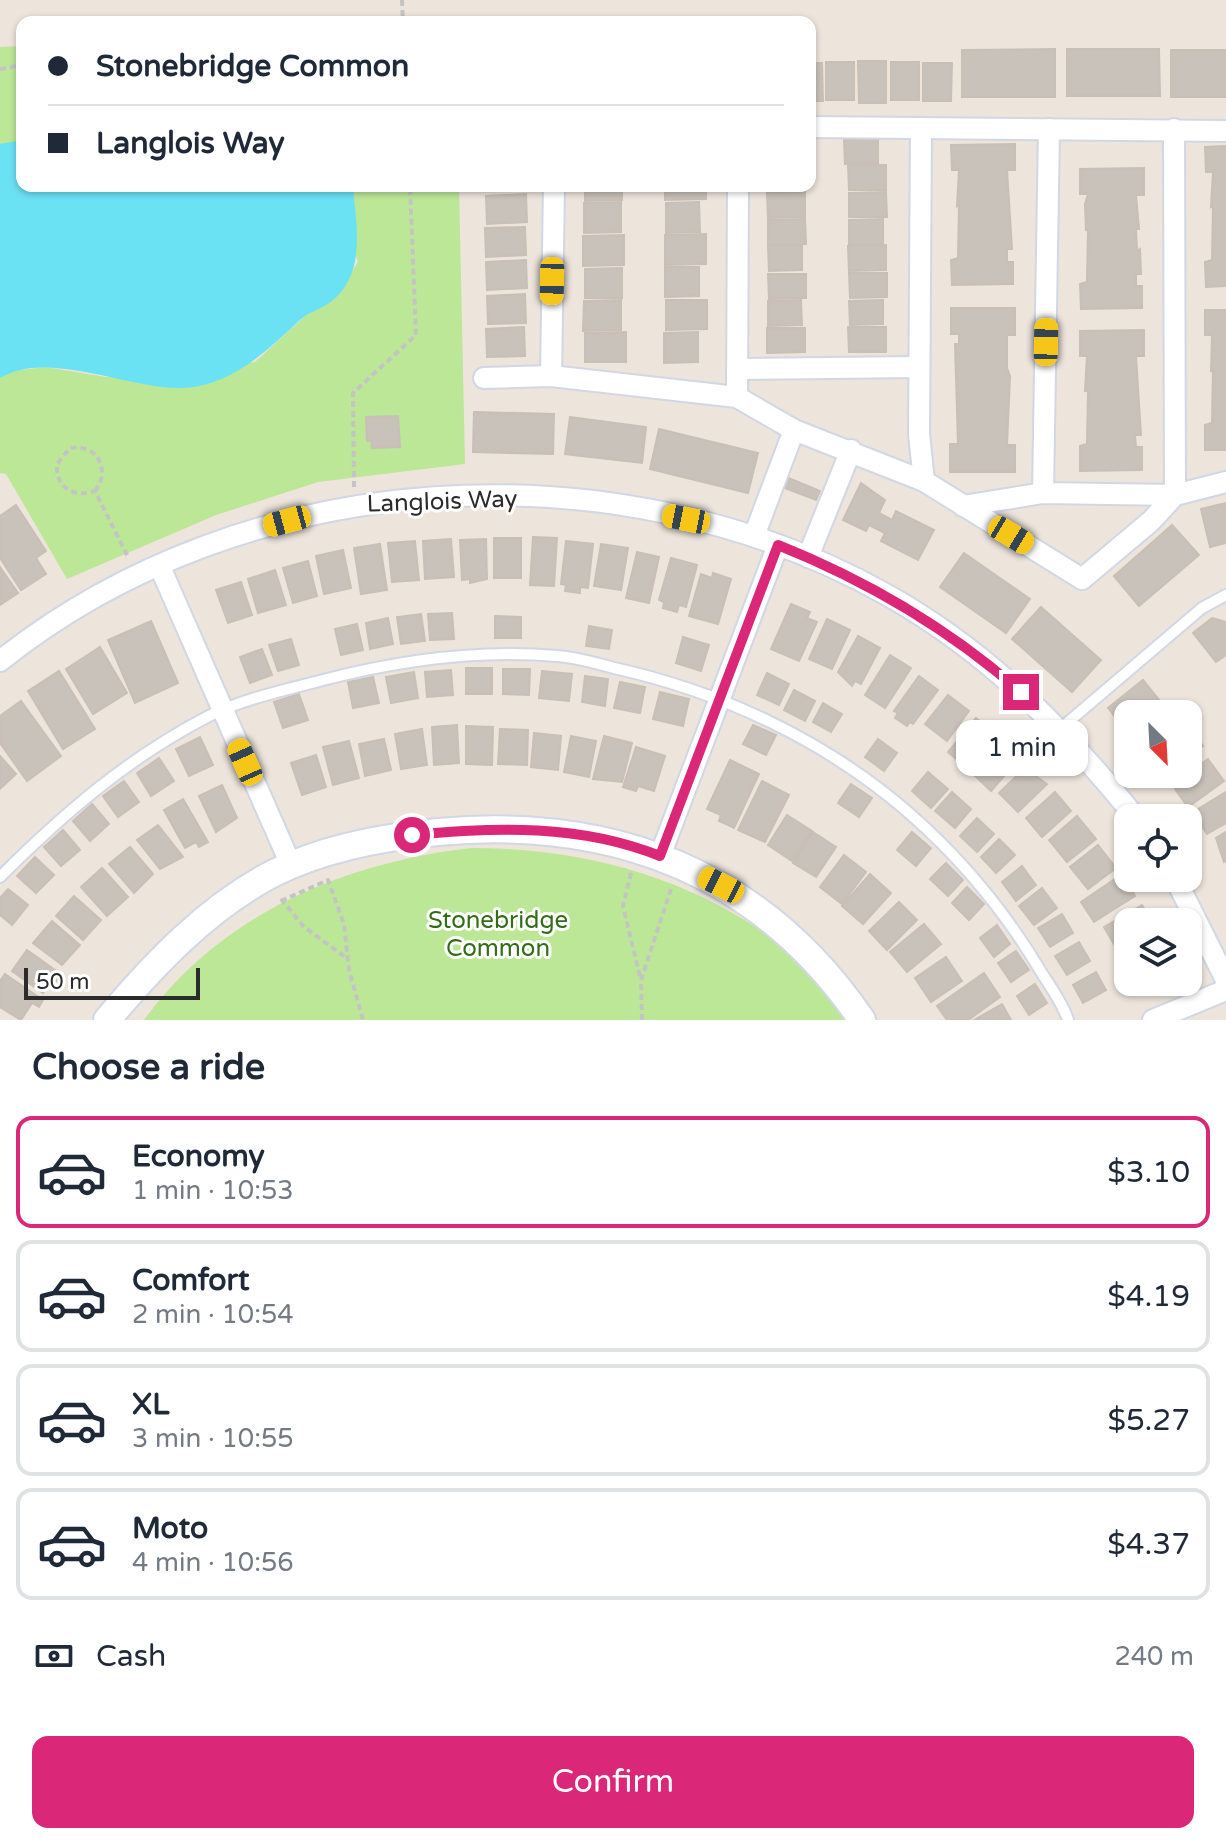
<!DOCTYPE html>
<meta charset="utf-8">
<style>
body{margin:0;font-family:"Varela Round",sans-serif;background:#f2f2f3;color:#1f2937;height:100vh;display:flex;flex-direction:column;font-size:30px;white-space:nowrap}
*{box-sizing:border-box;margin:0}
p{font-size:26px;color:#747a83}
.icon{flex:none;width:44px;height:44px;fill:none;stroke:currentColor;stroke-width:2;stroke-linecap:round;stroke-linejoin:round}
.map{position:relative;height:1020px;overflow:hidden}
.panel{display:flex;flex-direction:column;background:#fff;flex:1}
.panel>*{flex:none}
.top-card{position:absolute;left:16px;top:16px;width:800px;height:176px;border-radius:16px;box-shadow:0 2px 6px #0004;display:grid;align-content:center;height:176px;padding:0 32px;background:#fff}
.needle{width:52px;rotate:156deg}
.buttons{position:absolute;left:1114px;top:700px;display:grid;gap:16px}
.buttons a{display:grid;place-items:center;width:88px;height:88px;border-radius:16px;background:#fff;box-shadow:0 2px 6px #0004;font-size:40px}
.scale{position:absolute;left:24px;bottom:20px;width:176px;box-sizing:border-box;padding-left:8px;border:4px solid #2b2b2b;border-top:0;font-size:22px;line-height:28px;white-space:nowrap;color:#2b2b2b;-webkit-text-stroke:6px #fff;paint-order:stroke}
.end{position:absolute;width:36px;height:36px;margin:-18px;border:10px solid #db2777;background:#fff;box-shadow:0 0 0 4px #fff}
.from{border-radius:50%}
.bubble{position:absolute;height:56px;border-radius:16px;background:#fff;box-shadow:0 2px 6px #0004;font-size:26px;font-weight:600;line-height:56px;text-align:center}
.car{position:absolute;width:24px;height:48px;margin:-24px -12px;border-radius:10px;box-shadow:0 0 6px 2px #0007;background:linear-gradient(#f5c518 24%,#345 0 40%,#f5c518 0 76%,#345 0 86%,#f5c518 0)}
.top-card b{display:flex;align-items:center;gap:28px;height:76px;font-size:30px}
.top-card b+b{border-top:2px solid #e0e1e3}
.top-card i{width:20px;height:20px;background:#1f2937}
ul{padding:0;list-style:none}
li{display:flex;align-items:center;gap:24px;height:112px;margin:0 16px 12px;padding:0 16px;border:4px solid #e0e1e3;border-radius:16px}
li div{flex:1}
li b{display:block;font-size:30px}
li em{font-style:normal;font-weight:600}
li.on{border-color:#db2777}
li>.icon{width:72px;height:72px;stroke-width:1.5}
h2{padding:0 32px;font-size:36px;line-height:96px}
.pay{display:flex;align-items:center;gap:20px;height:88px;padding:0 32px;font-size:30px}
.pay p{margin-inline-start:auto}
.primary-button{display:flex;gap:16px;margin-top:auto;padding:16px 32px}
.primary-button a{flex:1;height:92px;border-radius:16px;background:#db2777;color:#fff;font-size:32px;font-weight:600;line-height:92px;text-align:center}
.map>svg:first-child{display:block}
</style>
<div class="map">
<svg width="1226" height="1020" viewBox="0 0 1226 1020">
<rect width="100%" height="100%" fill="#ede4dc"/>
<g fill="#bce796">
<path d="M22 46V144L0 148V47Z"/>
<path d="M332 186H459L465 464 318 482 216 515 67 579 6 474 0 473V378L11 371 46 367 106 377 255 362 305 316 333 300 358 262Z"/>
<path d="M472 848C584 848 695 878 785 948 810 967 830 997 851 1020H144C221 914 345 862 472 848Z"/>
</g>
<path fill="#6ae2f4" d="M22 140V186H353C356 225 367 272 332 301 322 309 310 311 300 320 267 351 230 387 181 388 128 389 47 349 0 378V144Z"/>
<g fill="#c9c2ba" stroke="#c9bfb5" stroke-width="2">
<path d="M1055 49V97H962V50Z"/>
<path d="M1067 49H1159L1160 96H1067Z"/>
<rect x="1171" y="50" width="55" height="47"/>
<path d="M858 61H886V103H859Z"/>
<rect x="826" y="62" width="28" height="38"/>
<rect x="891" y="62" width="28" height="38"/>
<path d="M810 63H822L823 101H810Z"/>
<path d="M923 63H952L951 101H923Z"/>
<path d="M878 138V163L845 164 844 139Z"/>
<path d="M1015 144V170H1007L1012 249H1007V262H1013V284L952 285 951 260 958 258 959 204 957 206 959 170H952L951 145Z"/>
<path d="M1226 146V286L1206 287 1205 262 1212 260 1213 206 1211 207 1213 172H1206L1205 147Z"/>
<path d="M848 165H886V190H849Z"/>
<path d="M1144 168V195H1136L1139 229H1136L1137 251 1140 249 1141 274H1136V286H1142V308L1081 309 1080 284 1087 282 1088 229 1086 230 1085 204 1088 194H1080V169Z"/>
<path d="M585 186H622V200L585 201Z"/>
<path d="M665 186H706V199L665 200Z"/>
<path d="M768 186H802V189L768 190Z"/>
<path d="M805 192V217L768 218 767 193Z"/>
<path d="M886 192 887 217H849V193Z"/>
<path d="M526 194 527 222 487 224 486 196Z"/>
<path d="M621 202V232L584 233V203Z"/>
<path d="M699 202 700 232 666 233V203Z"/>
<path d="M805 219 806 244 768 245V220Z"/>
<path d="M883 219V244L849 245V220Z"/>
<path d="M525 227 526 255 486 257 485 228Z"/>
<path d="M706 234V264L665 265V235Z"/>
<path d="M624 235V265L583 266V236Z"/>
<path d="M886 245V270L849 271 848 246Z"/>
<path d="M768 246H802V270L769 271Z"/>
<path d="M526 260 527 288 487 290 486 262Z"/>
<path d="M665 267H699V296L665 297Z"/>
<path d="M622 268V298H585V269Z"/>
<path d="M849 273H887V297L850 298Z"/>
<path d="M768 274H806V298L769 299Z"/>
<path d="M525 294 526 323 488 324 487 296Z"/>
<path d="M621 300V330L583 331 584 301Z"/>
<path d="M666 300H707V329L666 330Z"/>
<path d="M801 300 802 325 768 326V301Z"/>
<path d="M883 300V324L850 325 849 301Z"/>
<path d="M951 308H1015V335H1007V368L1010 376 1007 445H1015V472H950V444H958L955 344H959V334H951Z"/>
<path d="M1205 310H1226V450H1205V425L1212 423 1213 370 1211 371 1212 335H1205Z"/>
<path d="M524 327 525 356 487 357 486 329Z"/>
<path d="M848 327H886V352H849Z"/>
<path d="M767 328H805V352L767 353Z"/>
<path d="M1144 330V356H1136L1141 435H1135L1136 447H1142V470L1080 471V446L1087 444 1088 390 1085 391 1087 356H1080V331Z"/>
<path d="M626 332V362H585V333Z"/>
<path d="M698 332V362L664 363V333Z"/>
<path d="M474 412 554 414 553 454 473 452Z"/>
<path d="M398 416 400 447 372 448 371 440 367 441 366 417Z"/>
<path d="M570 417 646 427 642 463 565 454Z"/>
<path d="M659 429 758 453 748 493 650 469Z"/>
<path d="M786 477 820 491 816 500 782 487Z"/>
<path d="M861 483 885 500 879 513 892 520 896 511 934 530 918 560 881 541 885 533 869 525 866 531 843 520Z"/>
<path d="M1226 503V543L1210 547 1201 509Z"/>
<path d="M16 505 46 551 36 558 46 574 21 590 0 558V516Z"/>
<path d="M1172 525 1199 555 1139 606 1114 576Z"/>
<path d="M533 537 557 538 554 586 530 585Z"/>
<rect x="494" y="538" width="27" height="40"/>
<path d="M451 539 454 577 425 579 423 541Z"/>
<path d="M486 539 487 579 470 583V579L462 580 460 540Z"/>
<path d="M415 541 419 580 392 582 388 543Z"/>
<path d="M566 541 593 544 588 588 580 587V593L565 591 566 585 561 584Z"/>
<path d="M380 544 387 590 361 594 354 548Z"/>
<path d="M601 544 628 548 621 590 594 586Z"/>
<path d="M343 550 351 588 324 594 316 556Z"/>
<path d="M637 552 659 557 649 603 626 598Z"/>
<path d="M964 553 1030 599 1006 633 940 587Z"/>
<path d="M671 558 697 565 686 607 679 605 677 612 663 608 664 602 659 600Z"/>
<path d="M308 561 317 596 293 603 283 568Z"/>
<path d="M0 567 18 593 0 605Z"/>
<path d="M275 570 286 605 258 613 248 579Z"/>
<path d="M713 573 731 579 718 624 689 616 701 574 712 578Z"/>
<path d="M241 582 252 615 228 623 216 590Z"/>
<path d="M791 604 810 612 807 618 817 622 799 661 771 649Z"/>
<path d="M1041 607 1101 660 1072 692 1012 639Z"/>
<path d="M452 613 454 639 430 640 428 614Z"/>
<path d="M421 614 425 641 401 644 397 617Z"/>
<path d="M495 616 521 617V638H495Z"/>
<path d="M388 618 393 644 370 649 366 623Z"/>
<path d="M1212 618 1226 622V655L1216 662 1193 633Z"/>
<path d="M827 619 850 630 832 669 809 659Z"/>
<path d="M151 621 178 683 135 703 108 640Z"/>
<path d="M357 624 363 650 341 655 335 629Z"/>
<path d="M589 626 612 630 609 649 586 646Z"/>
<path d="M858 636 880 648 861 684 855 681 852 686 838 672Z"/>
<path d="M683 637 709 645 701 671 676 663Z"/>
<path d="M291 639 299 665 278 671 269 645Z"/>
<path d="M100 647 127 693 93 714 66 669Z"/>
<path d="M262 649 272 675 250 683 240 657Z"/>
<path d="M890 655 911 668 885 708 865 695Z"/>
<rect x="466" y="668" width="26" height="26"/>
<path d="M503 669H530L529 695 503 694Z"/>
<path d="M451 670 453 695 427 697 425 672Z"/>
<path d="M59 671 95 729 63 749 28 691Z"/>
<path d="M542 671 572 674 569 701 539 698Z"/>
<path d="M414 672 418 698 391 703 386 677Z"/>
<path d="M767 673 789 684 779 705 757 695Z"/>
<path d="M585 676 608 679 605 706 582 702Z"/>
<path d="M919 676 938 690 913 724 910 722 907 726 895 718 898 713 894 711Z"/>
<path d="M373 677 379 703 353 708 348 682Z"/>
<path d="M1143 680 1160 701 1144 714H1128V719L1119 722 1108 708Z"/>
<path d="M620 682 645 687 640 713 614 708Z"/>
<path d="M794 690 815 701 805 721 784 710Z"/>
<path d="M660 692 689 699 683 726 653 719Z"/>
<path d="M299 694 308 720 283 728 274 702Z"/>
<path d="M948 695 969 711 947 741 925 724Z"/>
<path d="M21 701 61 756 27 781 0 743V716Z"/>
<path d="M823 703 842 714 831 732 813 722Z"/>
<path d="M976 718 994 733 966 767 948 752Z"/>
<path d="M457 725 459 763 434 765 432 727Z"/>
<path d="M753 725 776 735 766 755 743 744Z"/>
<path d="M466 726 493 727 492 765 466 764Z"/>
<path d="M422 729 427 765 401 769 395 734Z"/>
<path d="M500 729 528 730 527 765 498 764Z"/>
<path d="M1192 730 1203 746 1194 752 1199 759 1188 767V734Z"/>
<path d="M534 733 561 736 558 770 531 767Z"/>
<path d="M571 736 596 741 589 777 564 772Z"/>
<path d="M604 736 632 743 622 782 593 779Z"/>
<path d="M200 737 213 765 189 776 176 749Z"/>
<path d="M384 739 391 770 365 776 359 744Z"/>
<path d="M878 739 897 753 884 771 865 757Z"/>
<path d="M349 741 359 778 333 785 323 747Z"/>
<path d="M1001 744 1019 759 991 791 974 775Z"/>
<path d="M636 747 665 756 654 791 638 786 636 791 623 787Z"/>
<path d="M316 755 326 787 302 795 291 763Z"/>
<path d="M0 756 16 774 0 789Z"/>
<path d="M159 758 174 781 151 796 137 773Z"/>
<path d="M1208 759 1224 781 1188 807 1175 789 1183 784 1180 780Z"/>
<path d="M730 760 759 774 734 828 719 821 721 815 707 809Z"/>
<path d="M1025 768 1047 784 1018 812 999 793Z"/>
<path d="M928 772 948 789 931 808 912 791Z"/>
<path d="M124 781 139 802 118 817 103 796Z"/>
<path d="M762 781 789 795 765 842 738 830Z"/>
<path d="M851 784 872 798 859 817 838 803Z"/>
<path d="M222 785 237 818 216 832 199 796Z"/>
<path d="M952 792 971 809 955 828 935 811Z"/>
<path d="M1055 792 1071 811 1042 837 1026 818Z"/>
<path d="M1226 792V823L1207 834 1196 817 1201 814 1198 809Z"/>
<path d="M183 799 208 842 199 847 196 842 185 848 164 810Z"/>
<path d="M92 804 109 824 90 841 73 821Z"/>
<path d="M787 815 812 831 792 861 768 845Z"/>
<path d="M1077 816 1096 839 1067 862 1049 840Z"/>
<path d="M977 818 994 834 977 852 960 836Z"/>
<path d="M158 825 183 857 160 869 137 840Z"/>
<path d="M63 830 80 850 61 866 44 847Z"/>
<path d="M813 832 836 847 816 877 793 863Z"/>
<path d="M912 832 931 848 916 866 897 850Z"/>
<path d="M1226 832V861L1224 862 1216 838Z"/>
<path d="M999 839 1015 855 996 873 981 857Z"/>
<path d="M1098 845 1116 868 1088 889 1070 867Z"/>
<path d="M130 847 153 874 134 893 109 864Z"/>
<path d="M844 855 866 872 842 904 820 887Z"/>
<path d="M35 857 54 875 36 893 17 876Z"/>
<path d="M946 863 963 880 948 896 930 879Z"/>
<path d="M1022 866 1036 885 1016 901 1002 882Z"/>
<path d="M102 868 128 897 107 916 81 887Z"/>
<path d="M870 874 891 893 863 924 842 906Z"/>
<path d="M1121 875 1135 896 1094 922 1081 902Z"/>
<path d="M967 887 984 904 969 920 952 903Z"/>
<path d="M1042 888 1057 908 1034 925 1019 906Z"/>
<path d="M8 889 28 905 12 925 0 915V898Z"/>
<path d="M74 896 101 920 83 940 56 916Z"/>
<path d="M899 902 917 920 887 950 869 931Z"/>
<path d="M1142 905 1152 922H1128V945L1118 951 1104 927Z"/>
<path d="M1062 914 1073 933 1050 947 1038 928Z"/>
<path d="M52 921 80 945 62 965 33 943Z"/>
<path d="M924 924 941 944 907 972 890 952Z"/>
<path d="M997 925 1010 944 994 957 980 938Z"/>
<path d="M1079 942 1090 961 1067 975 1055 956Z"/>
<path d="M27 950 62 975 58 982 53 978 43 993 12 971Z"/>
<path d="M1016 951 1029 970 1011 982 998 963Z"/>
<path d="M946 957 962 981 931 1002 915 978Z"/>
<path d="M1096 972 1106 990 1083 1003 1073 985Z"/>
<path d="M984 973 1000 997 968 1020H947L937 1006Z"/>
<path d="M5 974 43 1000 39 1007 32 1003 21 1020 0 1007V981Z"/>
<path d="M1035 984 1047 1003 1029 1015 1017 996Z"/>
<path d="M1002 1004 1011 1020H974Z"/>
</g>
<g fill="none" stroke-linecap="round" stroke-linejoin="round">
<g stroke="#d1d7e4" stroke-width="14">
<g id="service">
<path d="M1060 729 1202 608 1226 595"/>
<path d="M0 877C63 814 128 758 207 717 242 699 285 690 323 680 400 660 477 649 557 656 576 657 595 663 614 668 722 692 825 740 909 813 963 860 1007 914 1043 975 1052 989 1063 1004 1068 1020"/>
</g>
</g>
<g stroke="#d1d7e4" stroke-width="24">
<g id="minor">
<path d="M810 127 1226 131"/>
<path d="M921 128 919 434 924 481"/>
<path d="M737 369 919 367"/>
<path d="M551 376 554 186"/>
<path d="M484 378 551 376 737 397 794 430 924 481 1082 579 1151 521 1175 495 1226 482"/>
<path d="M737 397 738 186"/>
<path d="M1043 493 1049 129"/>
<path d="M963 506 1043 493 1175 495 1174 129"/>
<path d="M754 536 794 430"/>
<path d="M808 557 851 450"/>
<path d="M160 567 291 865"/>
<path d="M0 661C246 465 616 442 889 596 988 652 1065 730 1136 818"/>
<path d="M660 856 778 545"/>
<path d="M1175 878 1226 980"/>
<path d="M1153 1020 1226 990"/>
</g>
</g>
<g stroke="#d1d7e4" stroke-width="30">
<path id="tertiary" d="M107 1020C154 964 208 907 274 873 324 848 383 837 438 832 613 816 761 872 862 1020"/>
</g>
<g stroke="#c4c4c4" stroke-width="4" stroke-dasharray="6 4" stroke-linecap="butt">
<path d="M402 0 403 22"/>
<path d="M0 69 22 65"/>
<path d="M354 487 353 393 416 335 410 186"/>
<path d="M95 491C112 469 96 443 70 448L57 464C55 488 74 498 95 491L128 557 126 558"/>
<path d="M631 873 623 906 640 977"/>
<path d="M281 899 304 927 348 959"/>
<path d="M281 901 328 880 344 924 349 970 363 1020"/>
<path d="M642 1020 641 980 671 889"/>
</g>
<use href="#service" stroke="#fff" stroke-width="10"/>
<use href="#minor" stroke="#fff" stroke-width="20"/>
<use href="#tertiary" stroke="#fff" stroke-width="26"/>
</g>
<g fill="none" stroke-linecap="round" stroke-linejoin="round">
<path stroke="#db2777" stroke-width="10" d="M412 835C496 827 580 824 660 856L778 545C868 581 949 629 1021 692"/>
</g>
<g text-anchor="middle" stroke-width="6" stroke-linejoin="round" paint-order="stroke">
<g font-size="24" fill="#2b2b2b" stroke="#fff">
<text transform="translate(442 501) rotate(-2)" y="8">Langlois Way</text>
</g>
<g font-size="24" fill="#336c16" stroke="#fff">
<text x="498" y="928">Stonebridge<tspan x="498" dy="28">Common</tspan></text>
</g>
</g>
</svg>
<div class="buttons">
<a><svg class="needle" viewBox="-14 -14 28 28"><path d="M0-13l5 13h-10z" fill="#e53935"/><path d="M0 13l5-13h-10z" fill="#747a83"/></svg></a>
<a><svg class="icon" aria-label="locate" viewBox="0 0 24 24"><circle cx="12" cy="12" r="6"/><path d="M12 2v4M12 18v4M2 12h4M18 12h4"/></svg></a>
<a><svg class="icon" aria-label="layers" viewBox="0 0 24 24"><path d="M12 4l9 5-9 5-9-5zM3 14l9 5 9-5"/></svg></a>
</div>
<div class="scale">50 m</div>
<i class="end from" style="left:412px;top:835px"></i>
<i class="end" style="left:1021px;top:692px"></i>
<div class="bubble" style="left:956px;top:720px;width:132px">1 min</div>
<i class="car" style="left:552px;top:281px;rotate:181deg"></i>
<i class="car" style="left:1046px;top:342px;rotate:1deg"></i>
<i class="car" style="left:686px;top:519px;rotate:281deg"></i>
<i class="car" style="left:287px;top:521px;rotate:255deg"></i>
<i class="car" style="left:1011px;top:535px;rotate:121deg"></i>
<i class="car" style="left:245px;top:762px;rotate:336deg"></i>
<i class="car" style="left:721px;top:885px;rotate:297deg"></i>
<div class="top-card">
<b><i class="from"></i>Stonebridge Common</b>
<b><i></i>Langlois Way</b>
</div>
</div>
<section class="panel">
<h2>Choose a ride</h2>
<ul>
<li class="on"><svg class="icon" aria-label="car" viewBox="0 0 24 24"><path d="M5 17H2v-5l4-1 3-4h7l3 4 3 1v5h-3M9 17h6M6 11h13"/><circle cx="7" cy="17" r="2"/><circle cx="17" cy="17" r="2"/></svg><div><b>Economy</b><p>1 min · 10:53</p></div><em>$3.10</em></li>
<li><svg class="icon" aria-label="car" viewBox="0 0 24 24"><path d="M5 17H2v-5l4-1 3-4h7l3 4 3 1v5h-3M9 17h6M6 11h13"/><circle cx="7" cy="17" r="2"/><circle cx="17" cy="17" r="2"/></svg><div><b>Comfort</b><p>2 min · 10:54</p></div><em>$4.19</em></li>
<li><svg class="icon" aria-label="car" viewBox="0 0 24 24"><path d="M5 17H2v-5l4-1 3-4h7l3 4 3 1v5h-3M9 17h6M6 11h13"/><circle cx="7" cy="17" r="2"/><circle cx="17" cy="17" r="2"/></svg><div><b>XL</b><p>3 min · 10:55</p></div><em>$5.27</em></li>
<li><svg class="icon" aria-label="car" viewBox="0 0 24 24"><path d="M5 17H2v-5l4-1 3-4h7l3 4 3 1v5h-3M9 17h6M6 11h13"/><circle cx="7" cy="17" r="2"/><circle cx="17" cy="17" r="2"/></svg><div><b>Moto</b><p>4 min · 10:56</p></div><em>$4.37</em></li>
</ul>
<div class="pay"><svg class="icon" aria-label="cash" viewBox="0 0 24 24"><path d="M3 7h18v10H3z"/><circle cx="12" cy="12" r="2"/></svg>Cash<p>240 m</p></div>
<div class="primary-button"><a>Confirm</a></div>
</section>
